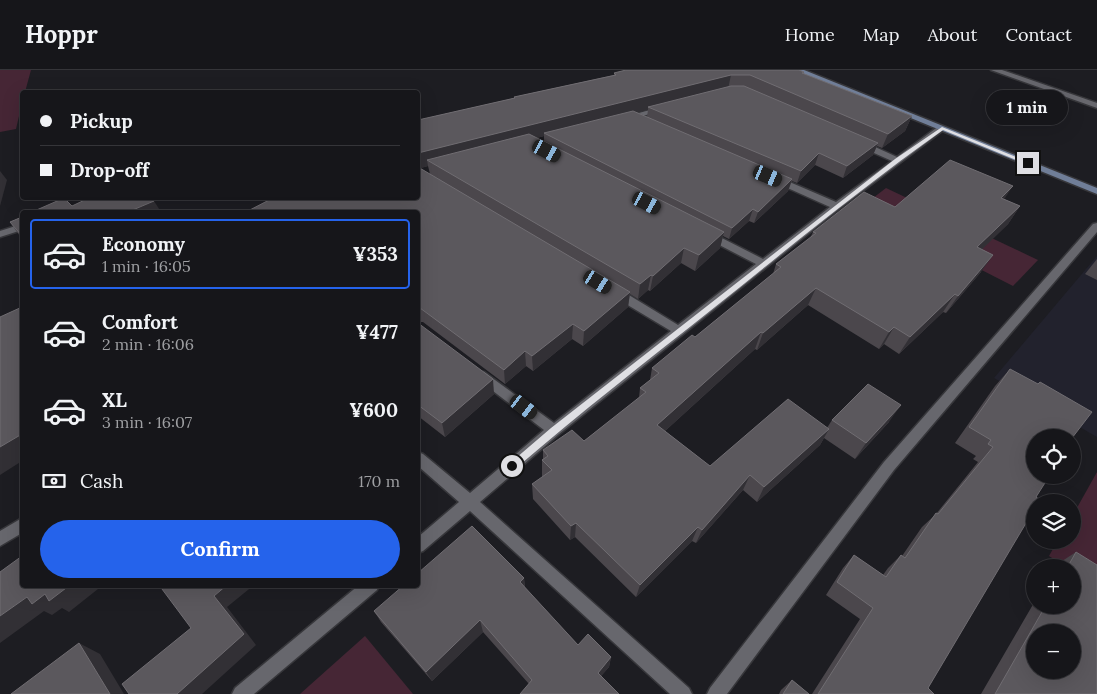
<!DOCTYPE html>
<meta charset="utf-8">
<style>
body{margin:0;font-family:Lora,serif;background:#232327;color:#f1f3f6;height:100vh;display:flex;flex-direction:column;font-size:19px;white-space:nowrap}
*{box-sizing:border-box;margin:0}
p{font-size:16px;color:#9e9fa2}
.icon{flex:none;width:28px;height:28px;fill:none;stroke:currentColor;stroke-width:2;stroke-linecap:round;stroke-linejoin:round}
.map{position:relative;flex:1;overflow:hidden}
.drawer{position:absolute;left:20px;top:140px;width:400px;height:378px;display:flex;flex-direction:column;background:#16161a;border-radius:5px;box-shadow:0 5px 20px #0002,0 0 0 1px #353539}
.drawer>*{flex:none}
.top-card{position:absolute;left:20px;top:20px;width:400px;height:110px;border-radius:5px;box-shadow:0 5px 20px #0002,0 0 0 1px #353539;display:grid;align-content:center;height:110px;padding:0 20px;background:#16161a}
.buttons{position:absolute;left:1026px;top:359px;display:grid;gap:10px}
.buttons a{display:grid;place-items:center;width:55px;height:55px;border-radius:50%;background:#16161a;box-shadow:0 5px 20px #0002,0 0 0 1px #353539;font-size:25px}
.end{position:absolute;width:22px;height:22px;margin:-11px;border:6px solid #dfdfe3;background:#111;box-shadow:0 0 0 2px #111}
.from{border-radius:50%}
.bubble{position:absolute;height:35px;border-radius:18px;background:#16161a;box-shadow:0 5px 20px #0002,0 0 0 1px #353539;font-size:16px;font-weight:700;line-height:35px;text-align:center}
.car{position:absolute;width:15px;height:30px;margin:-15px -8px;border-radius:6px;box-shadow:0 0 4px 1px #0007;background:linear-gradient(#222 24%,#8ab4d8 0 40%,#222 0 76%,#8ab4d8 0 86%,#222 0)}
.top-card b{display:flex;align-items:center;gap:18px;height:48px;font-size:19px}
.top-card b+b{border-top:1px solid #353539}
.top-card i{width:12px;height:12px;background:#f1f3f6}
ul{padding:9px 0 0;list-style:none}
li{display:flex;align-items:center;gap:15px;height:70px;margin:0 10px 8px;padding:0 10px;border:2px solid transparent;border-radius:5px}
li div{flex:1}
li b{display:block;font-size:19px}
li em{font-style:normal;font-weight:700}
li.current{border-color:#2563eb}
li>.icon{width:45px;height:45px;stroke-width:1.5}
.pay{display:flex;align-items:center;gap:12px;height:55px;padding:0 20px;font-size:19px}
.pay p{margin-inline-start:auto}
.action{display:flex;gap:10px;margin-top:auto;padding:10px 20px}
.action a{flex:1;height:58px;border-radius:30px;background:#2563eb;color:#fff;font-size:20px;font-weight:700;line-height:58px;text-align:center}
header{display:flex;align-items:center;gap:30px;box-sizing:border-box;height:70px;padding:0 25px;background:#16161a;border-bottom:1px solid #353539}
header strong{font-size:24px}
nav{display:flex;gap:28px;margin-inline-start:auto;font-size:18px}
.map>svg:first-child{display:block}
</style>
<header>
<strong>Hoppr</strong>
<nav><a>Home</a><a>Map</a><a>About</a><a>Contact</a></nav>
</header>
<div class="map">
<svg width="1097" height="624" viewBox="0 0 1097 624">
<rect width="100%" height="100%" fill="#1d1d22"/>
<path fill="#22222d" d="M1097 186V367L994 308Z"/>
<g fill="#462635">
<path d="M0 0H31L25 22H22V33L16 59 0 62Z"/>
<path d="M886 118 1038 190 1013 216 860 138Z"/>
<path d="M1097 402V519L1072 498 1066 497 1049 486 1058 470H1072L1073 445Z"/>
<path d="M365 566 413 624H300Z"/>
</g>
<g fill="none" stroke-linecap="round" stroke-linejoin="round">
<g stroke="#37373b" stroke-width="3">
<g id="street">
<path d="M991 0H1002L1097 33V38Z"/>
<path d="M664 36H667V40L625 50 621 48Z"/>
<path d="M939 56 946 58 840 138 559 364 480 432 689 618 692 624H670L470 441 423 481 418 483V467L459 432 418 396V382L423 384 470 423 544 360 476 308 474 305 476 302H484L554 353 671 261 611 225 609 222 611 219H619L678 255 756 194 704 167V163H712L763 189 830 137 772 111V107H778L836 132 892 91 856 75V71H862L897 87Z"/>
<path d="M1097 153V162L894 400 727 624H707L710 618 884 392 1093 154Z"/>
<path d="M22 154V160L0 167V161Z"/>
<path d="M22 448V463L0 476V461Z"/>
<path d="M359 515H379L377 520 254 624H232L235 618Z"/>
</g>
</g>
<g stroke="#37373b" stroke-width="3">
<path id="secondary" d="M793 0H804L1097 118V124Z"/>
</g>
<use href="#street" fill="#67676d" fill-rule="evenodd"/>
<use href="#secondary" fill="#707e98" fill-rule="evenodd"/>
</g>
<g fill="#4b474c" fill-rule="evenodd">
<path d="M804 2V4L912 46 905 61 882 78 877 76 873 85 843 108 815 95 797 113 792 111 788 121 754 153 749 151 729 169 723 166 720 178 695 201 681 193 650 221 648 220 638 229 630 224 628 237 583 276 572 269 533 301 526 296 505 314 423 252H418V50L514 28V27L614 5V3ZM648 40 647 47 637 42ZM544 66V71L537 68ZM428 96 430 104 420 98Z"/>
<path d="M1004 129 1020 136 1008 154 982 179 981 202 946 243 943 242 899 284 884 274 879 279 808 235 757 280 755 279 665 361 710 396 827 358 832 350 889 352 855 389 824 368 820 375 757 432 743 420 696 473 692 471 636 527 575 467 570 470 533 429 532 414 543 407 542 406V390L543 389V380L584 371 639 328 640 318 650 310 652 298 695 267 773 204 776 194 810 168 813 162 895 137Z"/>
<path d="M22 147V169L10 152Z"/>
<path d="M1097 189V210L1085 204Z"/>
<path d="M418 253 494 324 445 367 418 346Z"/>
<path d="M1010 299 1072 368 1036 427 928 618 934 624H812L860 549 826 525 843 498 854 485 883 505 888 498 901 485 902 486 922 457 936 444 978 392 973 389 976 386 955 373 995 316Z"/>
<path d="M1076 482 1097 624H981L1035 531V535H1072V498H1054L1056 495Z"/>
<path d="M524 508 525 518 578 575 611 587 609 597 601 606 529 614 483 562 432 611 381 552 374 541Z"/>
<path d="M792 610 809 624H779L781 620Z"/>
</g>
<g fill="#323035">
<path d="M731 5 728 19 648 37V40L548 65 544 63V66L435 94 427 90 428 96 418 99V83Z"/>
<path d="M912 46 905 61 882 78 888 64Z"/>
<path d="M878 73 873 85 843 108 847 96Z"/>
<path d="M819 83 815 95 797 113 801 101Z"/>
<path d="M0 101 7 110 0 136Z"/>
<path d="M792 109 788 121 754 153 758 142Z"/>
<path d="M1013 116 1001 134V128Z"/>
<path d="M154 131 161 142H128Z"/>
<path d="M1020 136 1008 154 966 195 977 177Z"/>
<path d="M753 139 749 151 729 169 732 158Z"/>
<path d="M724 162 720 178 695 201 699 185Z"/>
<path d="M684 178 681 193 650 221 653 206Z"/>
<path d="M993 185 981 202 946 243 958 226Z"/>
<path d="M651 205 648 220 638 229 640 214Z"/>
<path d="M816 218 808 235 757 280 763 263Z"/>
<path d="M630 222 628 237 583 276 584 261Z"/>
<path d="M955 224 943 242 899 284 910 267Z"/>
<path d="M573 254 572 269 533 301 532 286Z"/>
<path d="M894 257 884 274 879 279 889 262Z"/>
<path d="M761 262 755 279 654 371 657 355Z"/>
<path d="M525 281 526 296 505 314 504 300Z"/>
<path d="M493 309 494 324 445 367 442 353Z"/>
<path d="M901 335 889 352 855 389 866 373Z"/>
<path d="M829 359 820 375 757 432 764 417Z"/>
<path d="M22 364V391L0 405V377Z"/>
<path d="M750 405 743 420 696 473 702 460Z"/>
<path d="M576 453 575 467 570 470 571 456Z"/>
<path d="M698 457 692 471 636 527 640 515Z"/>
<path d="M524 508 525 520 520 512Z"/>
<path d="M70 515H103L69 542 62 538 52 545 44 541 0 573V546L27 527Z"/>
<path d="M227 515H254L227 537 256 575 202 624H177L214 526Z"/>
<path d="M297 515H306L300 519Z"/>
<path d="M480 550 483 562 432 611 426 602Z"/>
<path d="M79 573 100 584 124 624H110Z"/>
<path d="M611 587 609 597 596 612 598 603Z"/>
</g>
<g fill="#5b585d" stroke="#706d72" fill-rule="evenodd">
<path d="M626 0H799L804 2 802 3 912 46 888 64 750 5H731L418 83V50L515 28 514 27 616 5 614 3Z"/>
<path d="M731 16H744L878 73 847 96 819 83 801 101 648 37Z"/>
<path d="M633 41 792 109 758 142 753 139 732 158 544 63Z"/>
<path d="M529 64 724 162 699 185 684 178 653 206 651 205 640 214 427 90Z"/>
<path d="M950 90 1013 116 1001 128 1020 136 977 177 993 185 958 226 955 224 910 267 894 257 889 262 816 218 763 263 761 262 657 355 710 396 788 329 829 359 764 417 750 405 702 460 698 457 640 515 576 453 571 456 532 414 552 400 542 390 548 386 543 380 572 360 584 371 646 322 640 318 659 303 652 298 692 265 695 267 781 197 776 194 816 163 813 162 864 122 895 137Z"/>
<path d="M418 97 630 222 584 261 573 254 532 286 525 281 504 300 420 238 418 237V142H246L273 128H418Z"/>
<path d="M64 128 72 136 89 128H149L154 131 128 142H32Z"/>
<path d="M22 147V166L10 152Z"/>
<path d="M22 237V364L0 377V247Z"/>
<path d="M418 253 493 309 442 353 418 335Z"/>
<path d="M1010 299 1038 314 1040 312 1092 342 1072 368H1035V405H1050L1036 427 1040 430 1038 432H1035V438L928 618 934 624H818L873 538 837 512 854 485 886 507 901 485 905 488 936 443 938 444 993 377 988 374 991 370 969 357Z"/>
<path d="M868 314 901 335 866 373 832 350Z"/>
<path d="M472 456 524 508 520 512 578 575 588 564 611 587 598 603 619 624H520L532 610 480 550 426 602 374 541 404 515H418V503Z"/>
<path d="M1076 482 1097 495V624H995L1046 535H1072V498H1067ZM1035 562H1072V600H1035Z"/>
<path d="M22 486V515H70L49 531 45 524 32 534 27 527 0 546V502Z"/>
<path d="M159 515H227L214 526 244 564 177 624H129L122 614 191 558Z"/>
<path d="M79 573 110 624H11Z"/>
<path d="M792 610 809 624H783Z"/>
</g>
<path fill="#dfdfe3" d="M942 57 1031 93 1026 94 943 60C864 116 790 177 715 237 648 290 580 343 515 399H509V394L551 358 895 89Z"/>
</svg>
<div class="buttons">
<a><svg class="icon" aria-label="locate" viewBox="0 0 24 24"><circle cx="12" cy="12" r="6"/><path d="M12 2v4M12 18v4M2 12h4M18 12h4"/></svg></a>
<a><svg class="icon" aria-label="layers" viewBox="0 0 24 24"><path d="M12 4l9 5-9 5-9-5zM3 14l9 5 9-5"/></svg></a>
<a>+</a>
<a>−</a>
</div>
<i class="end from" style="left:512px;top:396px"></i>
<i class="end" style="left:1028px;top:93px"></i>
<div class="bubble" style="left:986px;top:20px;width:82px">1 min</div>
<i class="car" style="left:547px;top:81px;rotate:118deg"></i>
<i class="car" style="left:768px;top:106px;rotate:113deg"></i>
<i class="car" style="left:647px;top:133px;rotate:118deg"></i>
<i class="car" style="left:598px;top:212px;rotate:121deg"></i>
<i class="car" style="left:524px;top:337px;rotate:127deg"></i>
<div class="top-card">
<b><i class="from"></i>Pickup</b>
<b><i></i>Drop-off</b>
</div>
<section class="drawer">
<ul>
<li class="current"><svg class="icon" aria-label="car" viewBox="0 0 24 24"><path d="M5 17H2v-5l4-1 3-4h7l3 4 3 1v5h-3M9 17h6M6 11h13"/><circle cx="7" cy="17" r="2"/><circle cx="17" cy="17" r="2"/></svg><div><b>Economy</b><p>1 min · 16:05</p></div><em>¥353</em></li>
<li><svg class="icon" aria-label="car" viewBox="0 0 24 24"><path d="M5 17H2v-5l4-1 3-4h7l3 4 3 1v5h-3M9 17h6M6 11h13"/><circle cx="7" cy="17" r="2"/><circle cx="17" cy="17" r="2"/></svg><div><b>Comfort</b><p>2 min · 16:06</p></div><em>¥477</em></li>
<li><svg class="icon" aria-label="car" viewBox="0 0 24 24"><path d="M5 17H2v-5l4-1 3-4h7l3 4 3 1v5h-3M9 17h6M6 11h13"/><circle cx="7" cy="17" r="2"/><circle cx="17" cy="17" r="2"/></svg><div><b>XL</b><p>3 min · 16:07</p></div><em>¥600</em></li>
</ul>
<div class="pay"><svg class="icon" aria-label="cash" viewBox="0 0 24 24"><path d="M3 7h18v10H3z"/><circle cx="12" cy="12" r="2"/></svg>Cash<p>170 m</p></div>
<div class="action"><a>Confirm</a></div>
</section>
</div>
